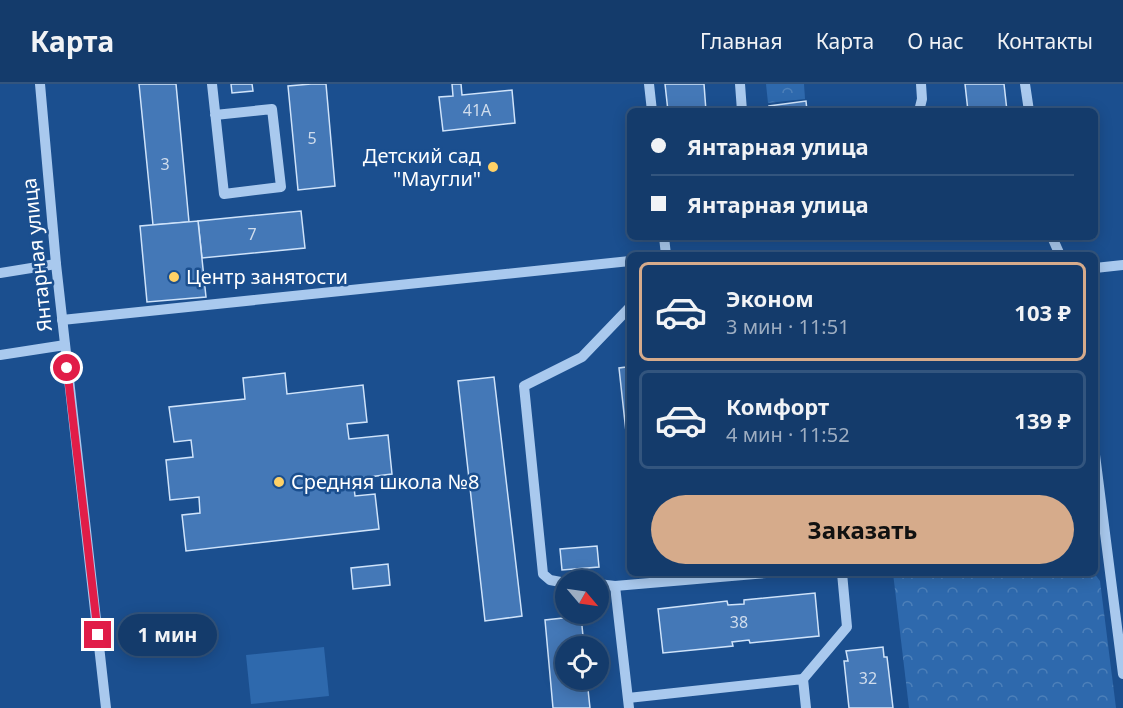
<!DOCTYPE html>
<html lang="ru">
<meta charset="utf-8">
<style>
body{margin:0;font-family:"Noto Sans",sans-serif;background:#214673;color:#f1f3f6;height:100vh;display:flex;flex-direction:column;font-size:22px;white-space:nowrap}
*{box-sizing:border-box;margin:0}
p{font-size:20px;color:#9dadc1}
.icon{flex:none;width:33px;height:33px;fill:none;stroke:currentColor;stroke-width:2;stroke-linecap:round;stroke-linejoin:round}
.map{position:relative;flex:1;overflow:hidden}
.sheet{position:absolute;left:627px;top:168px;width:471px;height:324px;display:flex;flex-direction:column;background:#143b6b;border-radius:9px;box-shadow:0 3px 15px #0003,0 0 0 2px #33557e}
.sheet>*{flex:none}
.guide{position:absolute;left:627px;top:24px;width:471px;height:132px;border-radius:9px;box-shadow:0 3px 15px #0003,0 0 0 2px #33557e;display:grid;align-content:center;height:132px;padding:0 24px;background:#143b6b}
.needle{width:39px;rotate:119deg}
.fabs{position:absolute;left:555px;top:486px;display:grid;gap:12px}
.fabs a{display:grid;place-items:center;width:54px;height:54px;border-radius:50%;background:#143b6b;box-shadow:0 3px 15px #0003,0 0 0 2px #33557e;font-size:30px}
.end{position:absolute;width:27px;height:27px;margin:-14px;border:8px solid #e11d48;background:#fff;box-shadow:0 0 0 3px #fff}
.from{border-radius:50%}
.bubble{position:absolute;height:42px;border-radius:21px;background:#143b6b;box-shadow:0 3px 15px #0003,0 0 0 2px #33557e;font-size:20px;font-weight:700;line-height:42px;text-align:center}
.guide b{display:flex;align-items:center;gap:21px;height:57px;font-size:22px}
.guide b+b{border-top:2px solid #33557e}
.guide i{width:15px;height:15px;background:#f1f3f6}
ul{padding:10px 0 0;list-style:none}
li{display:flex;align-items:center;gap:18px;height:99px;margin:0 12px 9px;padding:0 12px;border:3px solid #33557e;border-radius:9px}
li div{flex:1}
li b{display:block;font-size:22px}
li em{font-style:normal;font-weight:700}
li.current{border-color:#d6ab8b}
li>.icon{width:54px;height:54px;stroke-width:1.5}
.button{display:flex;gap:12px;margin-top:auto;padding:12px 24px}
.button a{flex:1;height:69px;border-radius:36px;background:#d6ab8b;color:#111;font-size:24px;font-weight:700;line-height:69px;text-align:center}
header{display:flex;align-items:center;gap:36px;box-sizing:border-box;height:84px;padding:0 30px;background:#143b6b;border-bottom:2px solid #33557e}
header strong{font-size:28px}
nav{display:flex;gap:33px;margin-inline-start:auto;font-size:21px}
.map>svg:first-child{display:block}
</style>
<header>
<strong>Карта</strong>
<nav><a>Главная</a><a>Карта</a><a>О нас</a><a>Контакты</a></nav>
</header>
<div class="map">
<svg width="1123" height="624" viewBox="0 0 1123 624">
<defs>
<pattern id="park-crowns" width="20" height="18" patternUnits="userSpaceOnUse" patternTransform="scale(1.5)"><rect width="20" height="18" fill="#2e69ad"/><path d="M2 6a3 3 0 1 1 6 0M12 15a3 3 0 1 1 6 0" fill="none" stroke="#4d80b9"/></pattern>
</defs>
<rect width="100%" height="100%" fill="#1b4f8f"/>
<path fill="#2e69ad" d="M324 563 329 612 251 620 246 571Z"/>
<g fill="url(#park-crowns)">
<path d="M766 0H804L805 15 768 19Z"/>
<path d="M893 489H1094L1100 497 1116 624H909Z"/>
</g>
<g fill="#4478b7" stroke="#cfe3fa" stroke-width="1.5">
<path d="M139 0H176L189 138 153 141Z"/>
<path d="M231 0H252L253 7 232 9Z"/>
<path d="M311 0H326L335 102 298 106 288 2Z"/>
<path d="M452 0H461L462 11 512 6 515 39 443 47 439 13 453 12Z"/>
<path d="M665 0H704L706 27H668Z"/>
<path d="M965 0H1004L1007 27H968Z"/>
<path d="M806 17 807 27H770L769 22Z"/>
<path d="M301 127 305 164 202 174 198 137Z"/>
<path d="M198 137 206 213 147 218 140 142Z"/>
<path d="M626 274H630V365L628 366 619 284 626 283Z"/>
<path d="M285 289 287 310 363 301 367 338 347 340 349 355 388 351 392 390 353 395 355 412 375 410 379 445 186 467 182 431 200 429 199 413 170 416 166 376 193 373 191 356 174 358 169 323 245 315 243 294Z"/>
<path d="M494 293 522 532 485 537 458 297Z"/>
<path d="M597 462 599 483 562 486 560 465Z"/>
<path d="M388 480 390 501 353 505 351 484Z"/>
<path d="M815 509 819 552 750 559 749 556 732 558 733 562 663 569 658 525 727 517 728 521 744 520V516Z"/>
<path d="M581 532 584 562H566V596H587L590 624H553L545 536Z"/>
<path d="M883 563 884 573H887L893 624H849L844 577H848L846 567Z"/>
</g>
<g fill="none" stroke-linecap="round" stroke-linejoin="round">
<g stroke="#a9c9ee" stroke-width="10">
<path d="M40 0 56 180 106 624"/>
<path d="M212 0 224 110 281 103 272 25 215 31"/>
<path d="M649 0 652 27"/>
<path d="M740 0 742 27"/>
<path d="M1025 0 1029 27"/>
<path d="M919 27 922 15 921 0"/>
<path d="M664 153 666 171"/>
<path d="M1052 153 1060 171"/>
<path d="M1095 184 1123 181"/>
<path d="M0 189 56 180"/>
<path d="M62 236 630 177"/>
<path d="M0 271 65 261"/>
<path d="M1095 371 1123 590"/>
<path d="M566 499 550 496 543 490 524 302 582 273 630 223"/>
<path d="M598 500 615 502 766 489"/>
<path d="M615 502 629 624"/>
<path d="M803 595 847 543 842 489"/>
<path d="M628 614 803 595 806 624"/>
</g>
</g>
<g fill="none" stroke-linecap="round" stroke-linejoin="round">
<path stroke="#e11d48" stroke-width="8" d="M67 284 98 551"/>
</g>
<g fill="#ffd166" stroke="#1b4f8f" stroke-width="2">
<circle cx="493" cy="83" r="6"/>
<circle cx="174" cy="193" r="6"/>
<circle cx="279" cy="398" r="6"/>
</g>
<g text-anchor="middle" stroke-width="5" stroke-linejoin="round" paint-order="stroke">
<g font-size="16" fill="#d0dded">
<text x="477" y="32">41А</text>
<text x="312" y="60">5</text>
<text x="165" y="86">3</text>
<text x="252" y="156">7</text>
<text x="739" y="544">38</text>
<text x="868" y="600">32</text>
</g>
<g font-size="20" fill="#fff" stroke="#1b4f8f" text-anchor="start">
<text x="481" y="79" text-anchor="end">Детский сад<tspan x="481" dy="23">"Маугли"</tspan></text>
<text x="186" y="200">Центр занятости</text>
<text x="291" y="405">Средняя школа №8</text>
</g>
<g font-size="20" fill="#fff" stroke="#1b4f8f">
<text transform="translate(37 171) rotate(-96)" y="7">Янтарная улица</text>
</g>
</g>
</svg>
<div class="fabs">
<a><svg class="needle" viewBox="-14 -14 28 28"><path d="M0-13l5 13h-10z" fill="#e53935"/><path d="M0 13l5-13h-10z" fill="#9dadc1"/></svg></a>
<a><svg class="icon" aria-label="locate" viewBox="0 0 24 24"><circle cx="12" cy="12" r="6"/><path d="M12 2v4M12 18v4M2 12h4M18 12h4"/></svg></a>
</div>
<i class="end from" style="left:67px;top:284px"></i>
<i class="end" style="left:98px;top:551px"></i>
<div class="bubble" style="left:118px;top:530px;width:99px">1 мин</div>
<div class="guide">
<b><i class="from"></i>Янтарная улица</b>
<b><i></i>Янтарная улица</b>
</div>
<section class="sheet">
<ul>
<li class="current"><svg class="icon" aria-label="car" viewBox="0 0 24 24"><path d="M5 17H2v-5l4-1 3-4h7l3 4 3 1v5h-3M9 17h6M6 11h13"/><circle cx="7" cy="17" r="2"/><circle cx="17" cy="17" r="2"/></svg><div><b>Эконом</b><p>3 мин · 11:51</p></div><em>103 ₽</em></li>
<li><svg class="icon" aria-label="car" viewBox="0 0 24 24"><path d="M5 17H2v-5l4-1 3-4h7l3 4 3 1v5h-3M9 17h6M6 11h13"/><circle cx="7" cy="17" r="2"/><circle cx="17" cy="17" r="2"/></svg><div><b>Комфорт</b><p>4 мин · 11:52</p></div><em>139 ₽</em></li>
</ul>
<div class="button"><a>Заказать</a></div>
</section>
</div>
